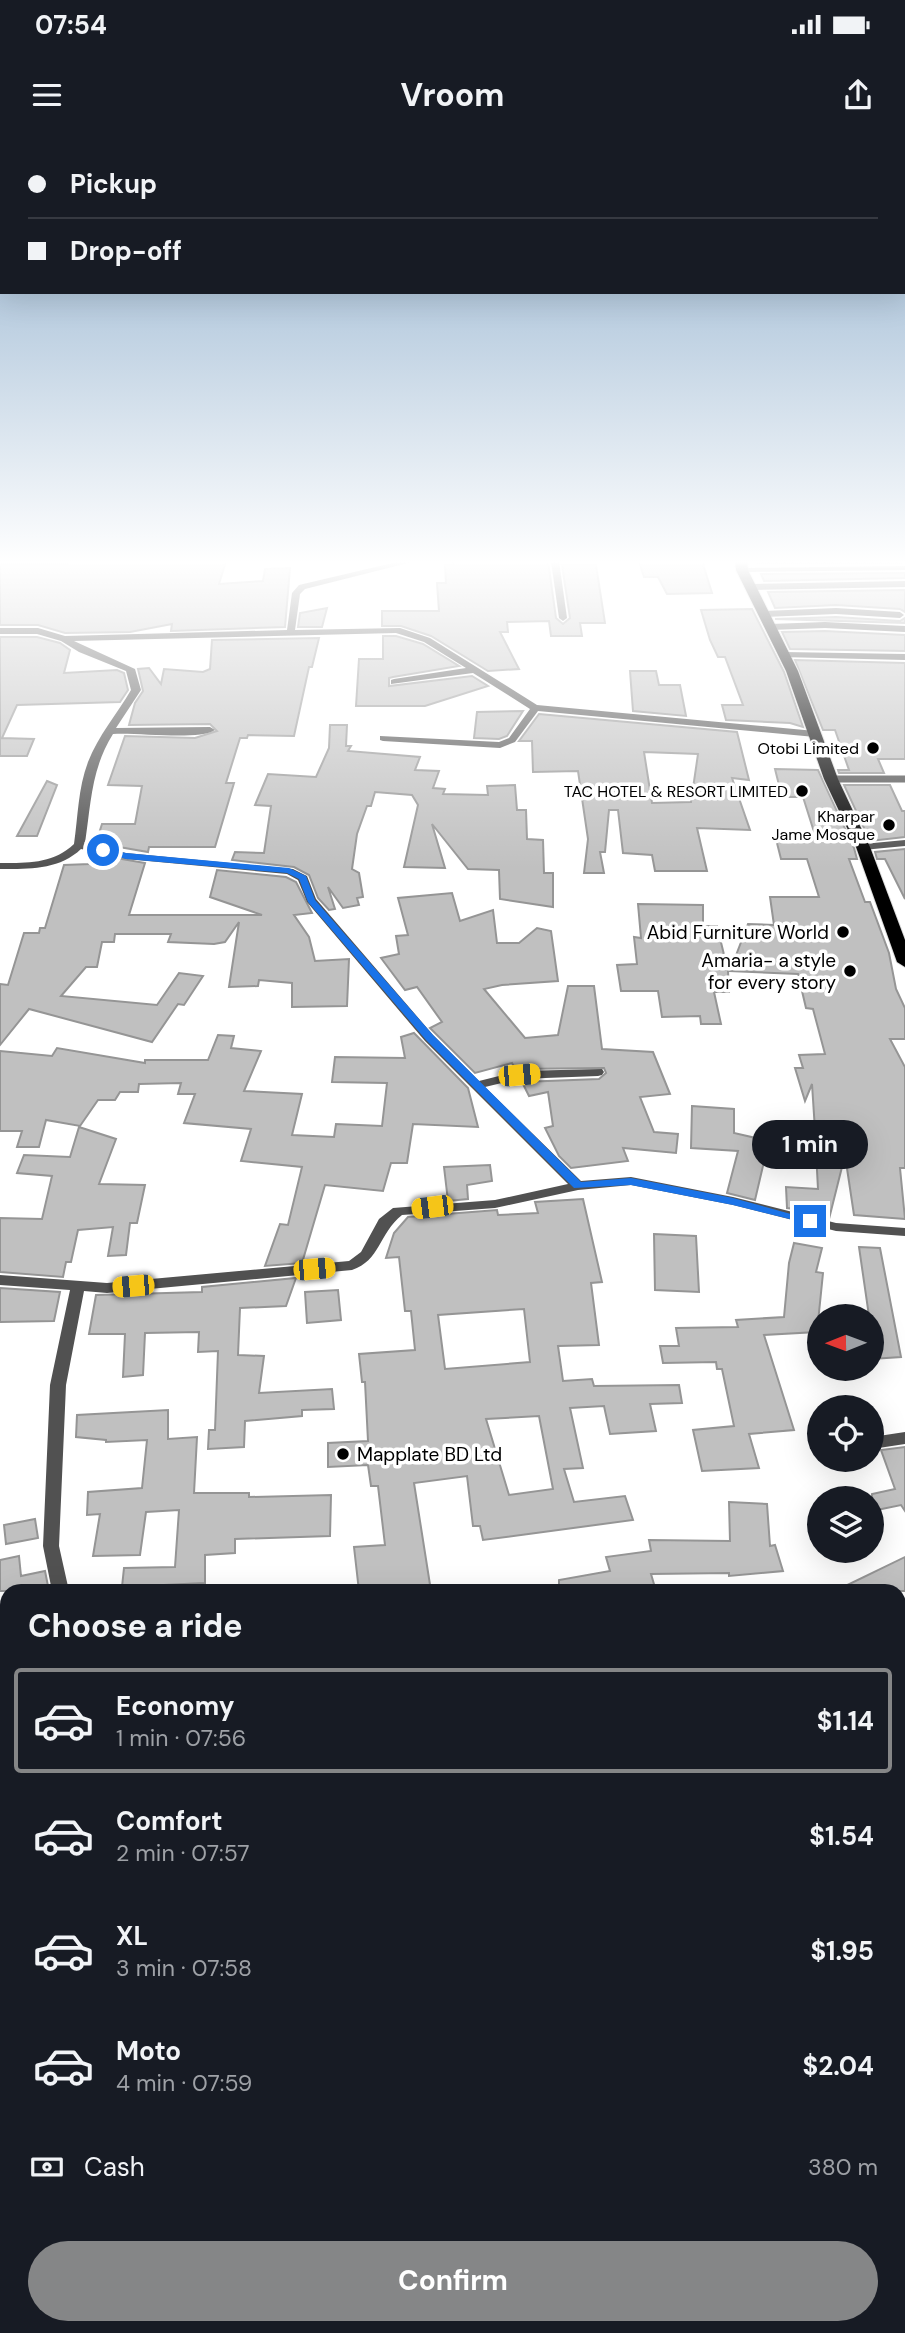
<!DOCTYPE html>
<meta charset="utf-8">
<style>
body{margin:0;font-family:"DM Sans",sans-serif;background:#242831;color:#f1f3f6;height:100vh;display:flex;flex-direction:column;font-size:26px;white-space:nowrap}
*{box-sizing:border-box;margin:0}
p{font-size:23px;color:#9ea1a6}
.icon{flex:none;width:38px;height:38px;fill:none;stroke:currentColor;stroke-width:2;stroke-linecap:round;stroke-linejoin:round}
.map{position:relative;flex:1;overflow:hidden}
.drawer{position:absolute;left:0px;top:1444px;width:906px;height:751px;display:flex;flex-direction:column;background:#171b24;border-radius:21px 21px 0 0;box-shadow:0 7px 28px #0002}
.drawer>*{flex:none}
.hud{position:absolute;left:0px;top:0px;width:906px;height:154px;box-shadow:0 7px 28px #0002;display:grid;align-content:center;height:154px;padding:0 28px;background:#171b24}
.needle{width:46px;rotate:269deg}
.buttons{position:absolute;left:807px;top:1164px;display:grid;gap:14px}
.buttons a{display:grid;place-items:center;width:77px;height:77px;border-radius:50%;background:#171b24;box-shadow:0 7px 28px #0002;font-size:35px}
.end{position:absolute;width:32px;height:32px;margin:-16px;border:9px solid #1a73e8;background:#fff;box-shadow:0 0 0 4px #fff}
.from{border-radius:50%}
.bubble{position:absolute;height:49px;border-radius:24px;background:#171b24;box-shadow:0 7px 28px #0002;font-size:23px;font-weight:700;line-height:49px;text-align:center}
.car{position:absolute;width:21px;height:42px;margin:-21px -10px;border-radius:9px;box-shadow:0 0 5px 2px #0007;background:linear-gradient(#f5c518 24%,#345 0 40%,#f5c518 0 76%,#345 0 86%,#f5c518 0)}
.hud b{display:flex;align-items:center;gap:24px;height:66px;font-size:26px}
.hud b+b{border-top:2px solid #363941}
.hud i{width:18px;height:18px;background:#f1f3f6}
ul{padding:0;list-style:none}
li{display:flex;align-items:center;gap:21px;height:105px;margin:0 14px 10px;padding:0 14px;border:4px solid transparent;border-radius:7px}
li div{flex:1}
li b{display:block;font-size:26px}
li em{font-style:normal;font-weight:700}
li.current{border-color:#858687}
li>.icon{width:63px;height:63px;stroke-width:1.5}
h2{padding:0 28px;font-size:32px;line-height:84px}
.pay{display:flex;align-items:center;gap:18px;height:77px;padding:0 28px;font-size:26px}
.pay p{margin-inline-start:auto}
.cta{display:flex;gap:14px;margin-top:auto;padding:14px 28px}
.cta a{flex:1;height:80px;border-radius:42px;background:#858687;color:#fff;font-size:28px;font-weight:700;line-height:80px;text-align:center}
.status{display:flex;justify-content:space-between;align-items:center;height:49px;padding:0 35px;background:#171b24;direction:ltr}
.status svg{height:19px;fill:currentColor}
header{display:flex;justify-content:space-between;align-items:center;height:91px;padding:0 28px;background:#171b24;font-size:32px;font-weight:700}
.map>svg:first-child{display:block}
</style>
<div class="status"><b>07:54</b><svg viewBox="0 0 49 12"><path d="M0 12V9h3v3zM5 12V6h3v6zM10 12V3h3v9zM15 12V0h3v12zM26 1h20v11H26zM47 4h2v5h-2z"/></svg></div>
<header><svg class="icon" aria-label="menu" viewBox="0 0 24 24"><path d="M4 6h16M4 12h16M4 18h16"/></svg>Vroom<svg class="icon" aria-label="share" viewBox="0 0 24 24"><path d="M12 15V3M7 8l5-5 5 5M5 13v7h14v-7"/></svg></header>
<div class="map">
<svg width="905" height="2193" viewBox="0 0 905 2193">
<rect width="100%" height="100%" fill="#fff"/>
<g fill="#c0c0c0" stroke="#959595" stroke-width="2" fill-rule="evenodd">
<path d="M68 421H226L219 444 263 441 265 429 290 428 285 487 171 491 172 484 130 492 65 493 38 485H0V424H68Z"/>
<path d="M452 421H548L556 478 563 484 570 478 562 425H596L605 483H580L582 496H551L549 481 507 482 508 492H500L519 529 488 531 431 496 401 486H382V471H439L437 443H446L445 425H453Z"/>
<path d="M639 421H702L712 453 667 454 658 437H644Z"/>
<path d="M778 421H901L902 423H756Z"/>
<path d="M905 433V438L764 441 761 434Z"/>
<path d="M905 450V472L900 469 836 465 775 468 768 452Z"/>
<path d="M327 468 322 487H298L300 473Z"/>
<path d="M752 469 784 532 803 587 790 583 726 580 722 565H743L725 517H718L710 500 701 470Z"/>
<path d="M836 477 900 481 905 478V483L775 479Z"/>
<path d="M825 491 905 495V511L790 509 782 492Z"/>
<path d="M383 496H396L423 504 459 526 393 537 389 538V546L472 536 488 546 425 566H356L359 519H383Z"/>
<path d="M0 497H37L60 503 70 510 64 533 117 530 124 533 128 550 120 562 17 565 2 598 34 599 27 616H0Z"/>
<path d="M319 498 312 527H309L294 596 248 595 247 598H240L226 643H234L215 707H149L148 712 96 703 102 684H135L142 646 108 645 125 596 195 598 217 591 210 584 129 585 135 563 143 551 138 529 149 528 161 544 164 529 203 532 210 529 212 500Z"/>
<path d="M795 520 905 523V619H878L884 633H839L838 630H849L835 590H823Z"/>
<path d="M630 531H656L659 545H680L686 576 633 571Z"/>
<path d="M523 571 507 596 499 599 474 598 477 572Z"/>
<path d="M539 574 737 592 749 640 732 638 750 690 697 688 707 731H655L652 715 623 713 618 670H609L605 712H600L604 733H584L588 699 578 631 533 632 532 601H519ZM644 612 698 614 691 662 652 663Z"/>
<path d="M330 585H347L346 606H351L348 611 420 617 415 630 439 631 433 648 445 649 443 654 488 655 487 646 515 645 517 670H526L527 699 543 700 544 733H553V767L500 759 499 730 468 729 432 684 445 728 404 727 418 665 412 655 375 652 371 666H367L357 694 352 729 359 733 363 757 357 758 359 765 343 768 328 747 335 769 329 770 318 758 309 735 294 727 232 720 235 712 264 713 271 666 255 665 268 634 316 637 329 608Z"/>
<path d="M775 629 818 630 854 708 857 719H849L865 762H870L889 813 896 849 905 868V899H890L905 927V1028H900L905 1079 854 1075 845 1015 829 1079 820 1076 819 1072 787 1068 786 1047 818 1049 816 1011 824 1013 815 990 812 944 805 961 795 928H803L799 915 825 914 813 869 806 868 798 834 730 831 748 784 774 785 770 757H819L807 719H781L775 695H815L803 657H782Z"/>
<path d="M47 641 57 645 37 696H17Z"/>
<path d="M844 645H890L902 671H905V697L870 701Z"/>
<path d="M905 709V759L885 719H877L875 712Z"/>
<path d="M93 714 145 723 129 775H262L210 757 217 730 286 737 296 742 312 773 294 775 309 797 315 821 349 819 347 866 292 867V843L259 840 258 846 229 847 239 782 225 802 214 804 168 802 171 794H115L114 802H102L97 827H86L61 856 157 865 179 833 203 836 184 865 178 864 152 902 29 869 0 905V844L8 845 24 793H39L40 788H45L64 725 90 724Z"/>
<path d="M452 753 460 781 493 770 497 803H519L537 788 551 791 558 841 502 845 484 849 525 898 558 895 568 846H594L602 909 653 912 670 954 640 957 654 992 678 994 676 1013 623 1008 628 1021 571 1028 559 1016 545 988 553 986 548 952 529 956 522 942 599 939 606 933 604 928 515 929 512 923 475 933 430 888 442 882 417 847 405 850 381 818 399 814 396 796 408 795 398 758Z"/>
<path d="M638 764 703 765V786H717L728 831 729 852H714L721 884H701L700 876 662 877 658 851H621L617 825 637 824 634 797 641 798Z"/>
<path d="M414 893 468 948 478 987 413 984 407 1023H391L383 1051 325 1045 302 1123 265 1126 280 1084 288 1085 302 1027 241 1021 251 989 184 983 195 954H178L181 943 139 944 138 952H120L115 960H98L80 986 46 980 39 1007H17L22 991H0V911L52 916 57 908 145 923V920H208L218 895 234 896 231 908 261 911 244 951 302 954 292 995 334 997 336 984 382 986 387 943 332 942 335 917 405 918 401 897Z"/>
<path d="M692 966 734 969V993L782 1004 780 1013H766L755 1060 727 1053 738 1011 691 1008Z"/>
<path d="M79 987 116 999 99 1044 145 1045 137 1083H130L126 1115 108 1116 113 1087 78 1090 71 1122H66L63 1137 0 1132V1078L42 1079 52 1036 17 1033 24 1015 70 1017Z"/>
<path d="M490 1025 492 1041 467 1045 468 1059 448 1061 444 1027Z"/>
<path d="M583 1059 602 1142 591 1143 599 1205 558 1206 563 1241 592 1239 594 1246 679 1245 682 1263 650 1264 656 1291 610 1294 604 1266 570 1268 583 1328 564 1329 574 1362 625 1356 633 1380 483 1400 480 1386H473L467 1336 414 1343 431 1451H359L354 1407 385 1405 378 1346H371L368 1325 328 1327V1303L368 1301 365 1242H362L359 1214 415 1210 411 1171H405L399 1117 386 1118 394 1093 408 1077 497 1070 498 1075 538 1073 535 1062ZM524 1169 530 1222 445 1229 438 1175ZM539 1276 553 1349 509 1355 486 1279Z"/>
<path d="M654 1094 696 1096 699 1152 655 1150Z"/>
<path d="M794 1103 822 1108 816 1132 823 1133 817 1192 764 1195 794 1290 749 1294 759 1328 702 1331 693 1290 734 1286 722 1229H717L716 1222 663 1223 660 1206H679L676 1188 738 1187 736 1180 784 1177 789 1123Z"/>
<path d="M859 1107 880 1108 901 1217 872 1219V1176H869Z"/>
<path d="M296 1138 286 1166 240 1168 238 1215 264 1216 259 1253 332 1249 334 1269 302 1270V1276L245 1281 244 1307 208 1309 209 1290H215L218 1211 198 1212 199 1192 145 1193 143 1235 123 1237 125 1194H89L96 1155 202 1152V1147Z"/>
<path d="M0 1148 60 1152 54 1181 0 1182Z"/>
<path d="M338 1150 341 1180 307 1183 305 1152Z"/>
<path d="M168 1270V1299L197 1297 194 1353H249V1357L331 1355 330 1396 235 1399V1413L205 1415V1443L122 1447 124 1428 175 1427 179 1370 146 1372 140 1415 93 1416 100 1374 87 1375 88 1352 142 1348 147 1300 106 1302V1300L76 1297 77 1275Z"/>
<path d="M905 1307V1371L901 1365 872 1371V1354L895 1349 881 1310Z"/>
<path d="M729 1362 767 1364 770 1406 775 1405 783 1431 729 1436V1433L651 1434 656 1451H559V1440L610 1431 606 1417 651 1411 649 1400 730 1401Z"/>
<path d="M35 1379 38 1398 6 1404 4 1385Z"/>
<path d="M19 1416 21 1436 45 1431 49 1451H0V1420Z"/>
<path d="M905 1417V1451H835Z"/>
</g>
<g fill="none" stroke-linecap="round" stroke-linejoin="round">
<g stroke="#dbdbdb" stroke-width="1">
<g id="primary">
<path d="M905 1848V1872L900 1873V1849Z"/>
<path d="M0 1993 7 1994V2022L0 2021Z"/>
</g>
</g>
<g stroke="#dbdbdb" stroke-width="2">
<path id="trunk" d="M735 421H747L748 430 798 531 838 639 870 707 905 800V827L897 822 856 707 824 639 786 531 736 430Z"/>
</g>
<path stroke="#515151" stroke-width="7" d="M831 639H905"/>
<g fill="#515151" fill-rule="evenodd">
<path d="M401 421H416L305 449 300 454 295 490 400 488 430 498 537 565 815 591 820 594 815 597 538 571 515 602 500 608 383 601 380 600V596L499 602 509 598 530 569 473 533 391 544V540L394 539 466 528 424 502 396 493 74 501 135 529 141 550 116 588 210 587 215 590C198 601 136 592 113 594 91 629 91 664 85 703L126 713 293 729 307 736 316 759 433 895 479 941 519 931 602 929 604 932 602 935 598 936 519 939 485 947 581 1041 631 1037 733 1057 836 1083 905 1088V1096L836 1091 733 1065 631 1045 578 1050 495 1068 402 1075C379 1093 380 1121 352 1130L107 1153 84 1151 66 1245 59 1406 69 1451H52L43 1406 50 1245 70 1150 0 1145V1135L107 1143 349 1121 361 1112 379 1079 393 1068 495 1060 568 1044 425 901 307 762 298 740 287 734 126 719 81 709C59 730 29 729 0 729V723C27 723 53 724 74 704 78 677 78 648 88 622 98 596 117 574 131 550L126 531 79 512 61 501 37 494H0V488H38L65 496 287 490 292 453 299 445Z"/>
<path d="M551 421H559L567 478 563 481 559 478Z"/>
<path d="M905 426V430L742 432 738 430 742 428Z"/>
<path d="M905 441V447L751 450 747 447 751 444Z"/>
<path d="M836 468 900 472 904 475 900 478 836 474 764 477 760 474 764 471Z"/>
<path d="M825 482 905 486V492L825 488 770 490 766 487 770 484Z"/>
<path d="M784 512 905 514V520L781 517V513Z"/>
<path d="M905 700V706L863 710 858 707 863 704Z"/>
<path d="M905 1292V1304L872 1309V1297Z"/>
<path d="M7 1706V1735L0 1738V1709Z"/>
<rect x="197" y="2188" width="24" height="5"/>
<path d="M586 2188H610L611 2193H587Z"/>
</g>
<use href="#primary" fill="#000" fill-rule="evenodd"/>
<use href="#trunk" fill="#000" fill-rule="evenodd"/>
</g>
<linearGradient id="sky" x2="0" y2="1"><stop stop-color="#8baccb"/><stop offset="0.58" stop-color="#fff"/><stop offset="1" stop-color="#fff" stop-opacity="0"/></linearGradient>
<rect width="905" height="728" fill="url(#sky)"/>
<path fill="#1a73e8" d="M103 708 126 713 289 728 306 736 315 760 433 895 581 1042 631 1038 733 1058 816 1081 810 1084 733 1065 631 1045 574 1048 426 900 308 762 299 739 287 733 126 719 100 712Z"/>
<g fill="#000" stroke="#fff" stroke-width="2.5">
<circle cx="873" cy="608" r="7"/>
<circle cx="802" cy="651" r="7"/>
<circle cx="889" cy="685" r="7"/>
<circle cx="843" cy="792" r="7"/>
<circle cx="850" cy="831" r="7"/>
<circle cx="343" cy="1314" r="7"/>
</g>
<g text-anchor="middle" stroke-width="7" stroke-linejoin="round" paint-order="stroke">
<g font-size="16" fill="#000" stroke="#fff" text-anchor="end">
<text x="859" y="614">Otobi Limited</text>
<text x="788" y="657">TAC HOTEL &amp; RESORT LIMITED</text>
<text x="875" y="682">Kharpar<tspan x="875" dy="18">Jame Mosque</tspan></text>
</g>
<g font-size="19" fill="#000" stroke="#fff" text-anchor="end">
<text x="829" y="799">Abid Furniture World</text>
<text x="836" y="827">Amaria- a style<tspan x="836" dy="22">for every story</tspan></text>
<text x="357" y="1321" text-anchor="start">Mapplate BD Ltd</text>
</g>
</g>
</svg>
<div class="buttons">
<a><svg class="needle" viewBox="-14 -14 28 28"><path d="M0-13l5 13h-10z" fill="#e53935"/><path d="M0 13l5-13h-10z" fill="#9ea1a6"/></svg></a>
<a><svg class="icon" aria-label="locate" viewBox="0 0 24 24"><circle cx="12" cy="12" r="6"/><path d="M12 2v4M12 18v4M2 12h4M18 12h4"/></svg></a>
<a><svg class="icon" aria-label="layers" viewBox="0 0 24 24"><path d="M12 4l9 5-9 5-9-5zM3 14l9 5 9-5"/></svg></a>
</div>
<i class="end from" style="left:103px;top:710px"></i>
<i class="end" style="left:810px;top:1081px"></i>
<div class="bubble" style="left:752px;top:980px;width:116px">1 min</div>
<i class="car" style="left:519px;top:935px;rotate:85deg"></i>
<i class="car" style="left:432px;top:1067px;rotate:263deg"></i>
<i class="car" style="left:314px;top:1129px;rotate:85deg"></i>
<i class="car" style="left:133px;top:1146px;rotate:265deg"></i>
<div class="hud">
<b><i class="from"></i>Pickup</b>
<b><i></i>Drop-off</b>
</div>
<section class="drawer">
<h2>Choose a ride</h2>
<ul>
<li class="current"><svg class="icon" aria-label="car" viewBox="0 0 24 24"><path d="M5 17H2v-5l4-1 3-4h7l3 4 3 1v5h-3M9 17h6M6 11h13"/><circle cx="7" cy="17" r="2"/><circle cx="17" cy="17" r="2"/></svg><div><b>Economy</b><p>1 min · 07:56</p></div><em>$1.14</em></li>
<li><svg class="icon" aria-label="car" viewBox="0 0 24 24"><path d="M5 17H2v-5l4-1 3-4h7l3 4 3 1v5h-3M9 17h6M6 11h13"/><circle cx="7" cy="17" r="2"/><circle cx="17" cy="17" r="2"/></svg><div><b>Comfort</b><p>2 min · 07:57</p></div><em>$1.54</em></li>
<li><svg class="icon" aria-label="car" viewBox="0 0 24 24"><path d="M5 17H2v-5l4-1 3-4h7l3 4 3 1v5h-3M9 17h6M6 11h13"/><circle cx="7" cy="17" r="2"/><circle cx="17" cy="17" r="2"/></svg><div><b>XL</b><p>3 min · 07:58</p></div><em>$1.95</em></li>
<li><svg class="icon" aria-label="car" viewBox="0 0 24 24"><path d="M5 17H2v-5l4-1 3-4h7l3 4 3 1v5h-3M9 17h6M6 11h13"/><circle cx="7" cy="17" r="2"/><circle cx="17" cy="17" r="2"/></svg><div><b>Moto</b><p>4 min · 07:59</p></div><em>$2.04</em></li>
</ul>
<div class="pay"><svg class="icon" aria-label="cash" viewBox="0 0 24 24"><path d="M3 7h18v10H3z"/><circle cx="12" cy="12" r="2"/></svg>Cash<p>380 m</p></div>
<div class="cta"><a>Confirm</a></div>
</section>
</div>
